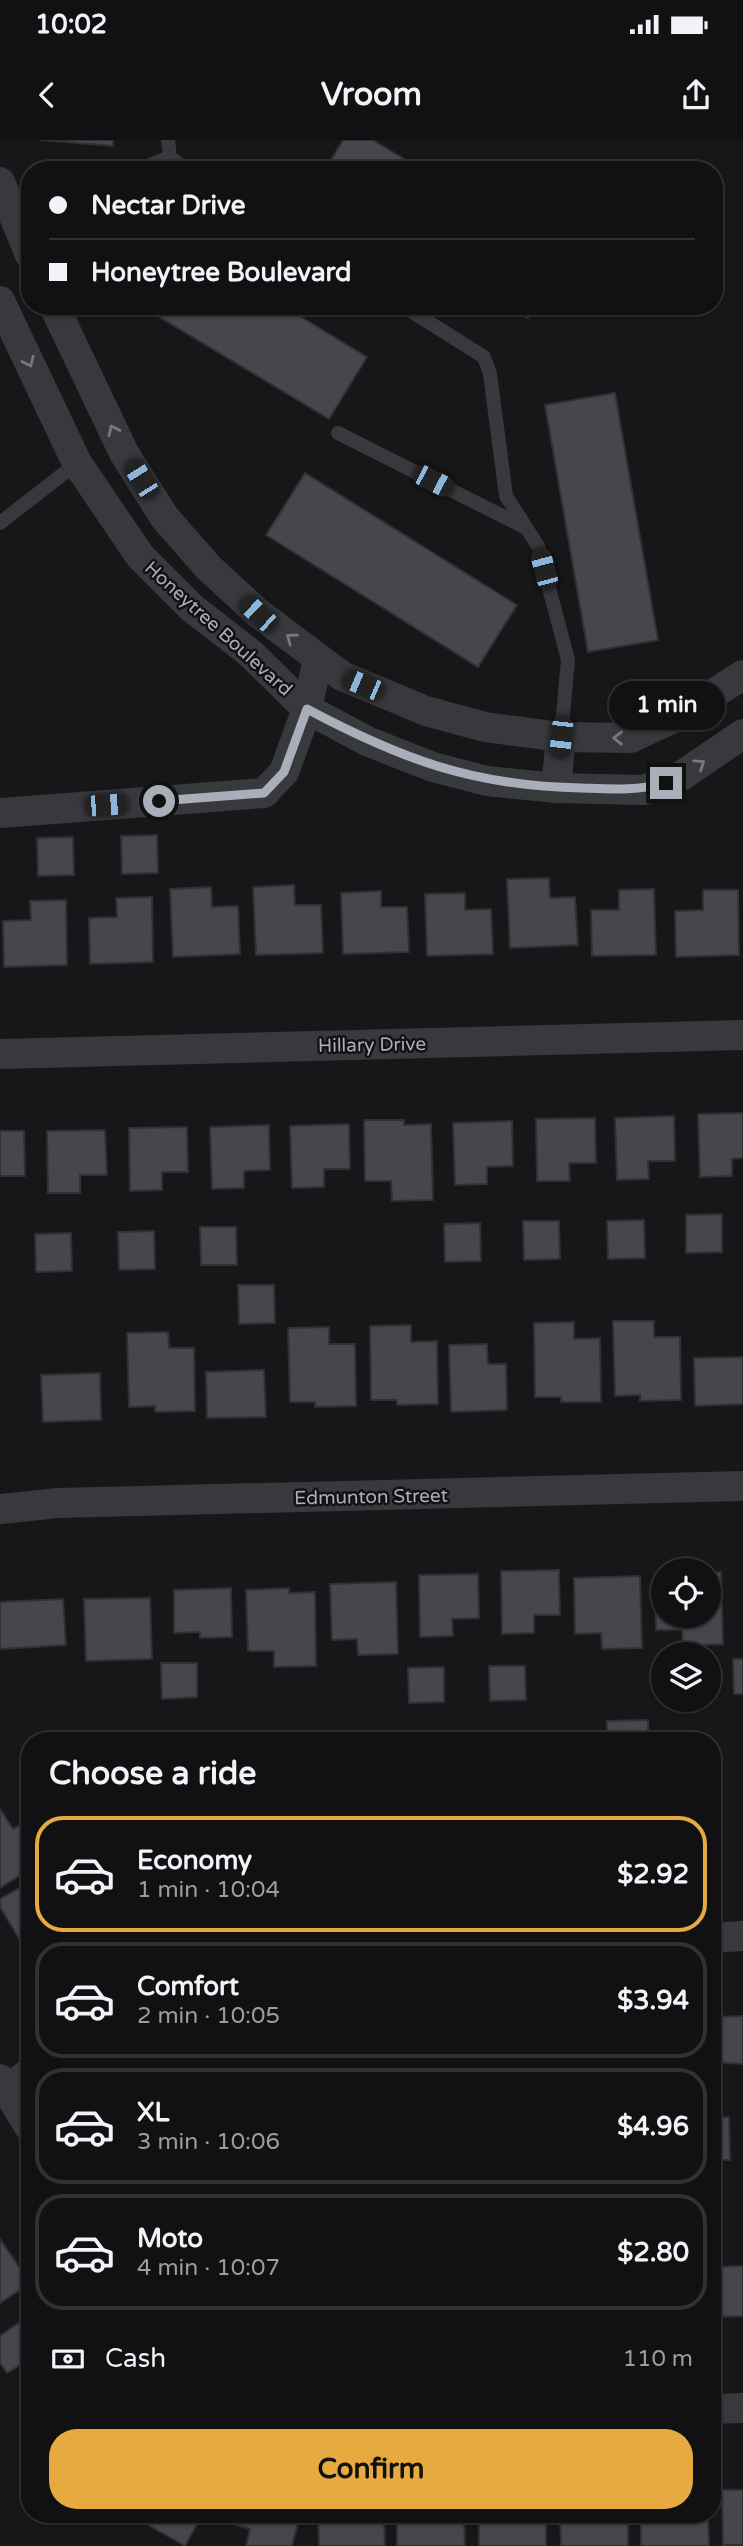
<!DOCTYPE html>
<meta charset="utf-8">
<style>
body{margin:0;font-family:"Varela Round",sans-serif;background:#1a1a1c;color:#f1f3f6;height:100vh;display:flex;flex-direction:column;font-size:26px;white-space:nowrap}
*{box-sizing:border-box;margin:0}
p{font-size:23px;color:#9c9da0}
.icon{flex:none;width:38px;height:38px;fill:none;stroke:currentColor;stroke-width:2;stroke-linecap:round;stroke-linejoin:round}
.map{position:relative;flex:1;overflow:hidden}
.details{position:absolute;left:21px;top:1592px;width:700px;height:791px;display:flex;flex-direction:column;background:#111113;border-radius:28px;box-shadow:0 2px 5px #0004,0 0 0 2px #303133}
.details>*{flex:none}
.banner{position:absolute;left:21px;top:21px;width:702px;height:154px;border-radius:28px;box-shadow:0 2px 5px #0004,0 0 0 2px #303133;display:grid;align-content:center;height:154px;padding:0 28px;background:#111113}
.buttons{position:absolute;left:651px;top:1418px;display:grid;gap:14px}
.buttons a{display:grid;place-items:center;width:70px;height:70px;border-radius:50%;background:#111113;box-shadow:0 2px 5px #0004,0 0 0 2px #303133;font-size:35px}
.end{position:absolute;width:32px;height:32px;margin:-16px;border:9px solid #aaaeb8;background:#111;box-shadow:0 0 0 4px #111}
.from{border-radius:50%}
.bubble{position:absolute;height:49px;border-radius:24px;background:#111113;box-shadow:0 2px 5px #0004,0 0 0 2px #303133;font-size:23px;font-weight:700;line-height:49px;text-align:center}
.car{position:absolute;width:21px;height:42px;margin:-21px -10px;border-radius:9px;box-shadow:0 0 5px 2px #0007;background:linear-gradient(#222 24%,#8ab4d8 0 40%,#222 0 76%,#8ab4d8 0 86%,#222 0)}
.banner b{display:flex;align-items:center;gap:24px;height:66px;font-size:26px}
.banner b+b{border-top:2px solid #303133}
.banner i{width:18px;height:18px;background:#f1f3f6}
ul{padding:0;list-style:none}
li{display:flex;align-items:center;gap:21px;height:116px;margin:0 14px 10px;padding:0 14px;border:4px solid #303133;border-radius:28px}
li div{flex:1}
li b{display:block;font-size:26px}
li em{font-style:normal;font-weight:700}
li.current{border-color:#e6aa41}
li>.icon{width:63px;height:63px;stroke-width:1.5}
h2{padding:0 28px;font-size:32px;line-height:84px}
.pay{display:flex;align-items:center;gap:18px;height:77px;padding:0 28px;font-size:26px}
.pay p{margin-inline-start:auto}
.button{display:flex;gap:14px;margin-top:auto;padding:14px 28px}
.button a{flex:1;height:80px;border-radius:28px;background:#e6aa41;color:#111;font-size:28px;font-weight:700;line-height:80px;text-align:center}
.status{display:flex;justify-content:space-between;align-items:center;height:49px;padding:0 35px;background:#111113;direction:ltr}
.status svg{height:19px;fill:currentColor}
header{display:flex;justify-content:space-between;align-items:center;height:91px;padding:0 28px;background:#111113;font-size:32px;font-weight:700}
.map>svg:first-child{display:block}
</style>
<div class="status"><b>10:02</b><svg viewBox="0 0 49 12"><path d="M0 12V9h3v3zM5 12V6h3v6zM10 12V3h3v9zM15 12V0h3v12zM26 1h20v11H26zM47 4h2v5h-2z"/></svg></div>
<header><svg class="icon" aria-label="back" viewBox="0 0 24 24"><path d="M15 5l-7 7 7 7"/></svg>Vroom<svg class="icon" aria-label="share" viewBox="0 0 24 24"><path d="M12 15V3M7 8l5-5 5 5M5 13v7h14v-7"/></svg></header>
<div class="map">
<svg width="743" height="2406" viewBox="0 0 743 2406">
<rect width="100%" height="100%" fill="#171719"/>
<g fill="#46474c" stroke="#313135" stroke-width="2">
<path d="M40 0H113V6Z"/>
<path d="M343 0H373L422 30H325Z"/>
<path d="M141 166H283L367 217 329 279Z"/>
<path d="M508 166H535L528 178Z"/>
<path d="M615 253 658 500 588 512 545 265Z"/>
<path d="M305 333 517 465 478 527 266 395Z"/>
<path d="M157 695 158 733 122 734 121 696Z"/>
<path d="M73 697 74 735 38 736 37 698Z"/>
<path d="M549 738 550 758 575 757 578 805 510 808 507 739Z"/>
<path d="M294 745 295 765H321L323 813 256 815 253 747Z"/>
<path d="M211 747 212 767 238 766 240 814 173 817 170 749Z"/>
<path d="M654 749 656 815 592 816 591 770H619V750Z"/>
<path d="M703 750H738L739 815 676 817 675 771 703 770Z"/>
<path d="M381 751V767H407L409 812 343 814 341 753Z"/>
<path d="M465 753V770L491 769 493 814 427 816 425 754Z"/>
<path d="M152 757 153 822 90 824 89 778 117 777 116 758Z"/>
<path d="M66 760 67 825 4 827 3 781 31 780 30 761Z"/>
<path d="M743 973V1018L732 1019V1036L700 1037 698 974Z"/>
<path d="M674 976 675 1021H648L649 1039 617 1040 615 978Z"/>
<path d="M595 978 596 1023H569L570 1041H537L536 979Z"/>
<path d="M364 980H404V985L431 984 433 1060 392 1061 391 1041H365Z"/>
<path d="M512 981 513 1026 487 1027V1044L455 1045 453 983Z"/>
<path d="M349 984 350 1029H324V1047L292 1048 290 986Z"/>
<path d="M269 985 270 1030 244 1031V1048L212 1049 210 987Z"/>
<path d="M187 987 188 1032H162V1050L130 1051 129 988Z"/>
<path d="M105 990 107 1035H80V1053H48L47 991Z"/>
<path d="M0 991H24L25 1036H0Z"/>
<path d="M722 1074V1112L686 1113V1075Z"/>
<path d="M644 1080 645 1118 608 1119 607 1081Z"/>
<path d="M523 1081H559L560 1119 524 1120Z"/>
<path d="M480 1083 481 1121 445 1122 444 1084Z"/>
<path d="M200 1087H236L237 1125H201Z"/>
<path d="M154 1091 155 1129 119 1130 118 1092Z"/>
<path d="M71 1093 72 1131 36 1132 35 1094Z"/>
<path d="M238 1145H274L275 1183 239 1184Z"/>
<path d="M613 1181H654V1197H680L681 1260 640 1261V1255L615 1256Z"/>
<path d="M574 1182V1199L600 1198 601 1262H561V1257H535L534 1183Z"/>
<path d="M411 1185V1202L437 1201 438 1264 397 1265V1260H371L370 1186Z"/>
<path d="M329 1187V1204H355L356 1266 315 1267V1262H290L288 1188Z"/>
<path d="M168 1192 169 1208H194L195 1271 155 1272V1266L129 1267 127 1193Z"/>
<path d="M487 1204 488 1224H506L507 1270 451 1272 449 1205Z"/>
<path d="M743 1217V1264L695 1266 694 1218Z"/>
<path d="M264 1230 266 1277 207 1278 206 1232Z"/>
<path d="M100 1233 101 1280 43 1282 41 1235Z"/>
<path d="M559 1430 560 1475H534V1493L502 1494 501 1431Z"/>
<path d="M721 1432 723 1504 683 1506 682 1490H656L655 1434H663V1475H709V1433Z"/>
<path d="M478 1434 479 1478 452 1479 453 1496 420 1497 419 1435Z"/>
<path d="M640 1436 642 1508 602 1509 601 1493 575 1494 574 1438Z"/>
<path d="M396 1442 398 1514 358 1515 357 1499 332 1500 330 1444Z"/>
<path d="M231 1448 232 1497 200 1498V1492L174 1493V1450Z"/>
<path d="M289 1448V1453L315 1452 316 1526 274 1527V1511H248L246 1450Z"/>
<path d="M150 1458 152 1519 86 1521 84 1459Z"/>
<path d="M63 1459 66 1505 0 1509V1462Z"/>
<path d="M733 1519H743V1554H734Z"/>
<path d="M161 1523H197V1557L162 1559Z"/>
<path d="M489 1526H525L526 1560 490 1561Z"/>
<path d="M444 1527V1562L409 1563 408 1528Z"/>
<path d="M648 1580V1601H607V1581Z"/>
<path d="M712 1646H719L721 1708 712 1709Z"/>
<path d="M0 1669 13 1689 22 1684 30 1696V1729L0 1748Z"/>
<path d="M30 1742V1817L0 1767V1759Z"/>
<path d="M743 1876V1924L712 1922V1877Z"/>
<path d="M729 1977 730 2020H712V1978Z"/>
<path d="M0 2099 30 2143 0 2163Z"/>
<path d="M712 2108H716L717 2127 743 2126V2176L712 2177Z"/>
<path d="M30 2175V2232L23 2223 7 2233 0 2223V2196Z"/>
<path d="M722 2350H743V2405H723Z"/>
<path d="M131 2375H202L185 2406Z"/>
<path d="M228 2375H300L292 2406H246L250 2389 226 2382Z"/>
<path d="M318 2375H384L385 2406H319Z"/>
<path d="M397 2375H464L465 2406H397Z"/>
<rect x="479" y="2375" width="67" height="31"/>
<path d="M560 2375H628V2406H561Z"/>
<path d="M641 2375H708L709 2406H641Z"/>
</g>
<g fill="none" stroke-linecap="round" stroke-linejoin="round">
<g stroke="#38393d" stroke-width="14">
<path d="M168 0 170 17 187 30"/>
<path d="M138 30 170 17"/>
<path d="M403 166 484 217 490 234 506 356 538 406 568 520 561 597"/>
<path d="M338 293 524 387"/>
<path d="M0 383 77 323"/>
</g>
<g stroke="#38393d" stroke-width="30">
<path d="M0 42 30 115"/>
<path d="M0 161 77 323 140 416 192 468 250 513 307 569 369 602 433 627 487 641 556 648 643 650 681 636 743 594"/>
<path d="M54 166 124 313 165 378 209 428 258 473 342 536 426 571 485 587 561 597 631 598 680 575 743 535"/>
<path d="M556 648 561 597"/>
<path d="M0 673 264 653 284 632 307 569 318 519"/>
<path d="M0 914 743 895"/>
<path d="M0 1369 58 1363 743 1346"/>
<path d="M712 1798 743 1796"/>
<path d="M0 1939 30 1988"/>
<path d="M7 1951 30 1932"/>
<path d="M712 2269 743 2268"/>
</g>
</g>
<defs><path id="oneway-chevron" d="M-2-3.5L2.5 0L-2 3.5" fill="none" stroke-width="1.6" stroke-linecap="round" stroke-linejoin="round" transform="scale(1.75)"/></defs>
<g stroke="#777981">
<use href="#oneway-chevron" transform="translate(29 222) rotate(65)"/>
<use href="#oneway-chevron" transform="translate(113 290) rotate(-116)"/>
<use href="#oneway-chevron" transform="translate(291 498) rotate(-143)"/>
<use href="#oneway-chevron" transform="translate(618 598) rotate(-179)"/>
<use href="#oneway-chevron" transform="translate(700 624) rotate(-34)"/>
</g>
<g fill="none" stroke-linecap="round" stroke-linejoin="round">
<path stroke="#aaaeb8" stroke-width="9" d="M159 661 264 653 284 632 307 569C401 619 473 646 581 648 610 649 637 651 666 643"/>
</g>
<g text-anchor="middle" stroke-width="5" stroke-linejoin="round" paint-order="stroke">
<g font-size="19" fill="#aaaeb8" stroke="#121214">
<text transform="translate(219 488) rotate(42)" y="7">Honeytree Boulevard</text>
<text transform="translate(372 904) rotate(-1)" y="7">Hillary Drive</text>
<text transform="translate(371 1356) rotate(-1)" y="7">Edmunton Street</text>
</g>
</g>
</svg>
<div class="buttons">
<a><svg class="icon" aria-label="locate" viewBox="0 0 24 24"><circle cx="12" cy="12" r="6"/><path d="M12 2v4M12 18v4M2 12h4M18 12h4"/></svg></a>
<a><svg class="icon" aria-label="layers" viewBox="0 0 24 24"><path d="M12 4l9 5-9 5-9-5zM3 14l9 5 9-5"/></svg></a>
</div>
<i class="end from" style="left:159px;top:661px"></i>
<i class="end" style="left:666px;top:643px"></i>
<div class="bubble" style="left:609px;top:541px;width:116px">1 min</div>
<i class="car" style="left:141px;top:339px;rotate:328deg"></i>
<i class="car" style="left:433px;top:341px;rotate:117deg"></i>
<i class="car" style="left:544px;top:429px;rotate:345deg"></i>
<i class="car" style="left:258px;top:474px;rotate:313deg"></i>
<i class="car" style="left:363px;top:545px;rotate:293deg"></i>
<i class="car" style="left:561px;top:597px;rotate:186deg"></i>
<i class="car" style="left:106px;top:665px;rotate:86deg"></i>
<div class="banner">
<b><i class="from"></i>Nectar Drive</b>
<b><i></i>Honeytree Boulevard</b>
</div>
<section class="details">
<h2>Choose a ride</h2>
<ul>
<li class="current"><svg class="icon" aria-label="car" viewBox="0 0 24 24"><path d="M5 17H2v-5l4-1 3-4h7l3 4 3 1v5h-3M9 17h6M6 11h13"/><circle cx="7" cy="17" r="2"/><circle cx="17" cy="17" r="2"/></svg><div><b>Economy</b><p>1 min · 10:04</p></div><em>$2.92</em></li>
<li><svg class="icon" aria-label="car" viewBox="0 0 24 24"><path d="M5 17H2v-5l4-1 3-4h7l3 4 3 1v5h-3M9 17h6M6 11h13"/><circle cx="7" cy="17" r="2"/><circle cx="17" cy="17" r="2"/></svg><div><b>Comfort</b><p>2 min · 10:05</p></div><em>$3.94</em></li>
<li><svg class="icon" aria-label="car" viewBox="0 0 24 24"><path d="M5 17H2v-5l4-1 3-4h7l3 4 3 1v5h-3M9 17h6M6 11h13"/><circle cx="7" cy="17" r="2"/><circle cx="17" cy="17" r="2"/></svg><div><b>XL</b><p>3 min · 10:06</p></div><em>$4.96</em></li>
<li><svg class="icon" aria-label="car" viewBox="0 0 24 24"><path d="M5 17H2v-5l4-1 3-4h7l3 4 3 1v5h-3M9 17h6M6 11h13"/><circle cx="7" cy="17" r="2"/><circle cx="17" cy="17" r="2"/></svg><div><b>Moto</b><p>4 min · 10:07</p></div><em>$2.80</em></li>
</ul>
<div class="pay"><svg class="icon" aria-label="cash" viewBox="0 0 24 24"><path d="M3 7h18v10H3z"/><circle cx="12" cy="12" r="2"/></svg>Cash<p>110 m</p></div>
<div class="button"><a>Confirm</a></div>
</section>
</div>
